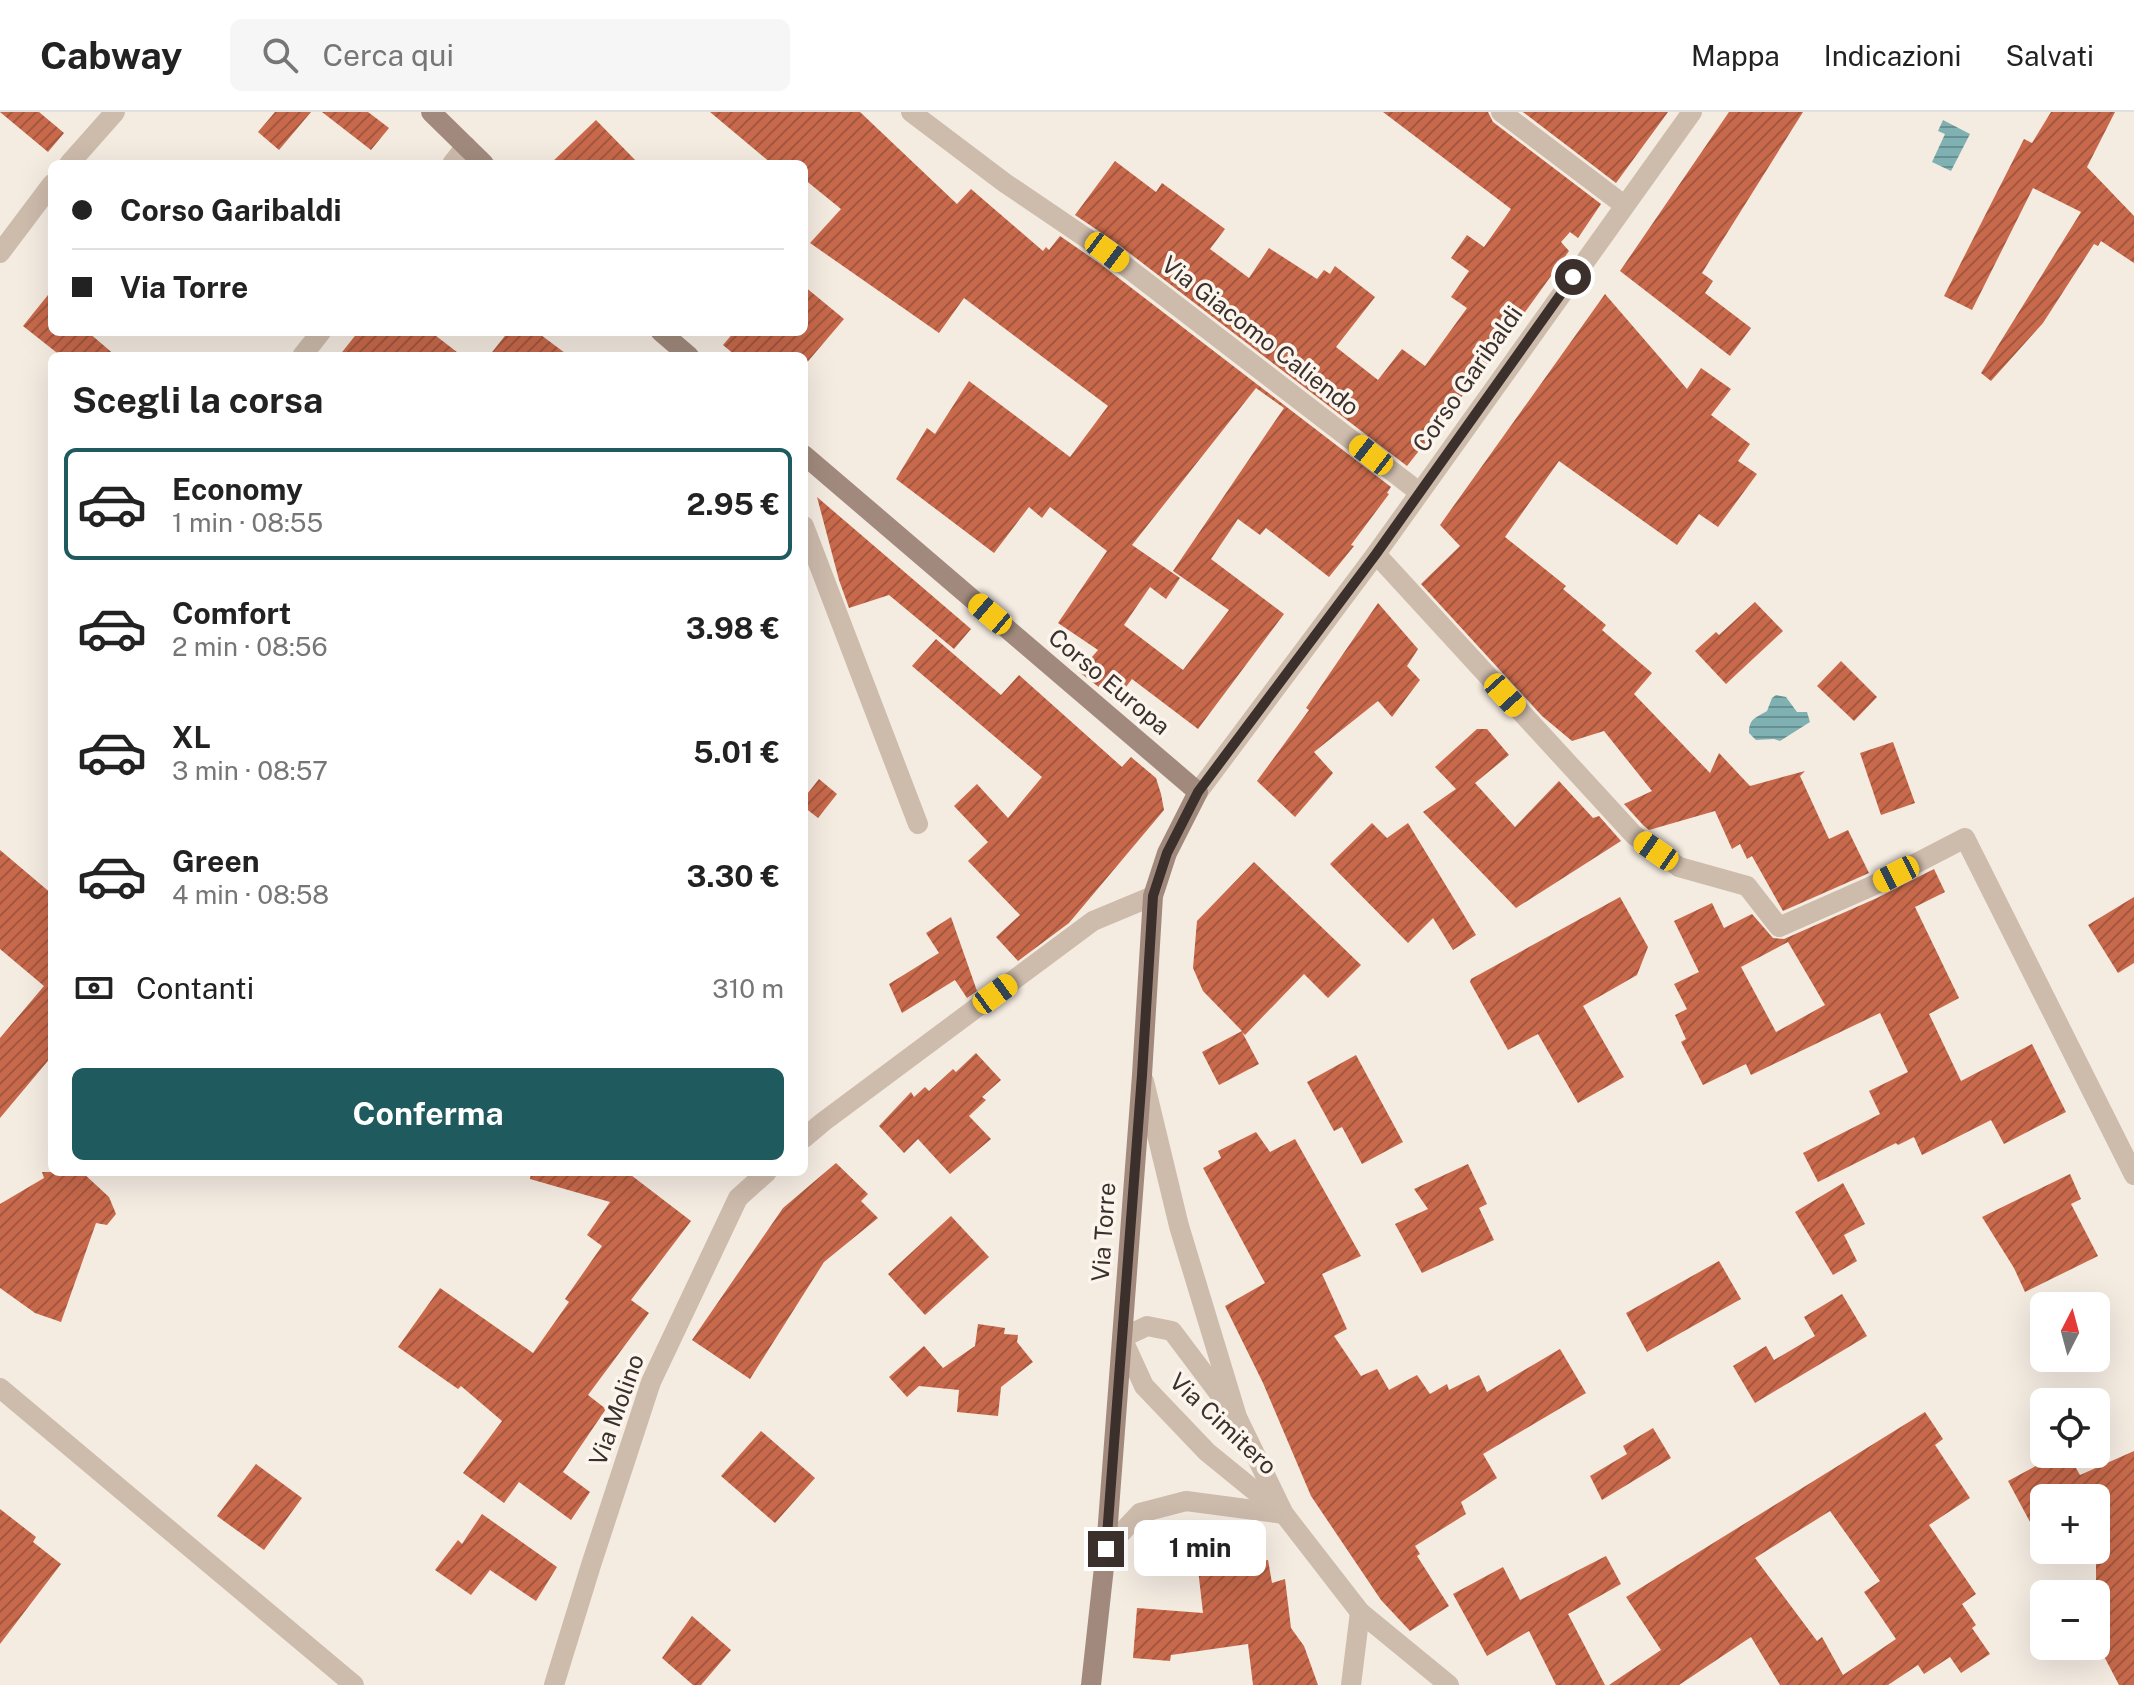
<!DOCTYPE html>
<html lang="it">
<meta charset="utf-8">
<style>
body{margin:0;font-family:"Public Sans",sans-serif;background:#f6f6f6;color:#222;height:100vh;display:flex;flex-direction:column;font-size:30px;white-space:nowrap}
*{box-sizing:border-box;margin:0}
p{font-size:26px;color:#767676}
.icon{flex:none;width:44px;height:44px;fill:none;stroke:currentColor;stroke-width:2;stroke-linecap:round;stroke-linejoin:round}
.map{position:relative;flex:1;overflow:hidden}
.drawer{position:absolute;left:48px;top:240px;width:760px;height:824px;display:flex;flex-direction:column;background:#fff;border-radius:12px;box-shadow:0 8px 32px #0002}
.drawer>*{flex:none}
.top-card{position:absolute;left:48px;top:48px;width:760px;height:176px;border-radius:12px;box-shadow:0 8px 32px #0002;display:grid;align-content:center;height:176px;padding:0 24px;background:#fff}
.needle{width:52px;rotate:6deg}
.tools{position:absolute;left:2030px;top:1180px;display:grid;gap:16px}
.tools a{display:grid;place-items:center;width:80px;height:80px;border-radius:12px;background:#fff;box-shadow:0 8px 32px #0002;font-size:40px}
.end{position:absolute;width:36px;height:36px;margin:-18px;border:10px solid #3b302b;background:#fff;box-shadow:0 0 0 4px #fff}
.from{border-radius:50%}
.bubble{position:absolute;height:56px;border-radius:12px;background:#fff;box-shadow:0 8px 32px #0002;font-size:26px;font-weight:700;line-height:56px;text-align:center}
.car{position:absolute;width:24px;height:48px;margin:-24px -12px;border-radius:10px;box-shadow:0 0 6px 2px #0007;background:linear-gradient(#f5c518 24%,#345 0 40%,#f5c518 0 76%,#345 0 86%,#f5c518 0)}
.top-card b{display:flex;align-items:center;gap:28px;height:76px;font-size:30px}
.top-card b+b{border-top:2px solid #e0e0e0}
.top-card i{width:20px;height:20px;background:#222}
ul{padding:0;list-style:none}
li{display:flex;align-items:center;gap:24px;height:112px;margin:0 16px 12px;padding:0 8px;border:4px solid transparent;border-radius:12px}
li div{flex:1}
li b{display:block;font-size:30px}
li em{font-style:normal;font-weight:700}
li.selected{border-color:#1f5a5e}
li>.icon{width:72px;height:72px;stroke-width:1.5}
h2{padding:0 24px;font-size:36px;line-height:96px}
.pay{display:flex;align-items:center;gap:20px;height:88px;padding:0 24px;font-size:30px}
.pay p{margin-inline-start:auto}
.action{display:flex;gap:16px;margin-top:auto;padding:16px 24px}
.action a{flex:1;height:92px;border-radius:12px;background:#1f5a5e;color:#fff;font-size:32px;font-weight:700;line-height:92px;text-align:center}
header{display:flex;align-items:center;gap:48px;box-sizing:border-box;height:112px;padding:0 40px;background:#fff;border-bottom:2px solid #e0e0e0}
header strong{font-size:38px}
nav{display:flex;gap:44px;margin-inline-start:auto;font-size:28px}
.search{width:560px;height:72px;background:#f6f6f6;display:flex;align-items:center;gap:20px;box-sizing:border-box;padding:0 28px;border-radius:12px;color:#767676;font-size:30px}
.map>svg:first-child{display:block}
</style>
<header>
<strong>Cabway</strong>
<div class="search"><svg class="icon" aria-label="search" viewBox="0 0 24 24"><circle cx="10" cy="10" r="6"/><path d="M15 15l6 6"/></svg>Cerca qui</div>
<nav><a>Mappa</a><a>Indicazioni</a><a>Salvati</a></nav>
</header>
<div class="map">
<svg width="2134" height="1573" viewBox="0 0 2134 1573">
<defs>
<pattern id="water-rules" width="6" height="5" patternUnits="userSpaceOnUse" patternTransform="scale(2)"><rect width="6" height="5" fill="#7fb0b2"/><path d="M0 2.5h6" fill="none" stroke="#699091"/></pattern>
<pattern id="building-hatch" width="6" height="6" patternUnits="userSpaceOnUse" patternTransform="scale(2)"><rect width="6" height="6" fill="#c8694b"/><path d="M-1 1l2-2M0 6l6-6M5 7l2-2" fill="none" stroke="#a4573f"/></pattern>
</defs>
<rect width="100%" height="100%" fill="#f4ebe1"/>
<g fill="url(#water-rules)">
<path d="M1943 8 1970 22 1951 59 1932 50 1945 22 1938 19Z"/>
<path d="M1776 583 1786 585 1797 600H1807L1810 610 1780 629 1774 627 1756 628 1749 621C1749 606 1756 606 1767 599L1772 586Z"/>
</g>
<g fill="url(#building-hatch)" fill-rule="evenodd">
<path d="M0 0H39L64 21 48 40Z"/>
<path d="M275 0H311L279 38 258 20Z"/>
<path d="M322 0H368L389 16 371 38Z"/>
<path d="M710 0H860L957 92 971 77 1043 139 1046 135 1049 138 1060 124 1099 151 1391 375 1387 381 1389 382 1351 433 1354 434 1329 465 1266 416 1260 423 1238 407 1211 447 1284 502 1198 617 1132 567 1116 588 1079 560 1098 538 1058 511 1107 439 1050 395 1042 406 1029 395 994 441 896 367 927 316 935 322 969 269 1070 345 1108 294 964 186 939 221 810 131 841 97 804 67V52H772ZM1256 276 1284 296 1173 459 1229 498 1183 558 1124 513 1150 475 1166 487 1180 466 1132 433Z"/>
<path d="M1383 0H1488L1493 10 1601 92 1578 126 1570 120 1561 130 1569 139 1489 250 1407 354 1115 130 1075 103 1115 49 1156 80 1162 71 1225 117 1210 137 1249 166 1269 136 1317 167 1324 158 1330 162 1335 154 1375 185 1336 235 1378 268 1402 237 1425 254 1467 196 1451 185 1469 159 1451 146 1467 123 1484 135 1511 97Z"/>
<path d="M1523 0H1668L1616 71Z"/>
<path d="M1729 0H1803L1702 161 1713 169 1705 181 1751 216 1730 244 1620 159Z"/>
<path d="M2051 0H2115L2087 55 2134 104V151L2101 129 2098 134 2094 132 2043 211 1991 269 1981 261 2081 100 2033 76 1972 198 1944 184 2024 27 2032 31Z"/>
<path d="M596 8 639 52H550Z"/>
<path d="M804 174 844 207 804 254V244H736L723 233 734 220H804Z"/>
<path d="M52 178V220H88L116 244H61L23 214Z"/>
<path d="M1605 182 1687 277 1701 256 1731 277 1711 303 1750 332 1738 349 1757 362 1718 415 1699 402 1677 433 1559 349 1505 425 1566 474 1563 477 1606 513 1602 518 1652 561 1634 582 1710 661 1719 641 1750 674 1805 659 1800 664 1829 727 1848 718 1869 761 1783 799 1752 744 1747 747 1740 732 1732 737 1715 699 1649 718 1643 713 1624 692 1652 679 1604 619 1572 629 1542 604 1421 472 1460 434 1440 413Z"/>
<path d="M358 220H431L462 244H339Z"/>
<path d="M508 220H537L569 244H489Z"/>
<path d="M817 385 971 517 954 537 889 483 849 496 839 468Z"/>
<path d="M1755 490 1783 519 1726 572 1695 539 1716 520 1719 523Z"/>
<path d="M1378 491 1418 537 1407 554 1420 568 1392 605 1378 589 1314 640 1333 661 1295 705 1257 669 1309 598 1306 596Z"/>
<path d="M936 527 1001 583 1019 563 1122 655 1131 645 1156 666 1161 682 1164 698 1069 811 1018 849 996 825 1020 803 968 749 988 730 954 694 977 672 1008 706 1042 665 912 554Z"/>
<path d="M1841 549 1877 585 1854 609 1817 574Z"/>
<path d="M1477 617H1487L1509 643 1475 671 1515 715 1559 669 1593 706 1599 704 1621 729 1516 796 1423 700 1456 677 1435 655Z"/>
<path d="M1893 630 1915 691 1881 703 1860 641Z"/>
<path d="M819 667 837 682 818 706 804 695V686Z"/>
<path d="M1372 711 1387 726 1408 711 1476 823 1453 838 1433 806 1408 831 1330 752Z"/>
<path d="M0 738 52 782V944L0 1006V926L44 874 0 837Z"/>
<path d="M1254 750 1361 853 1328 886 1304 862 1245 923 1242 920 1259 952 1219 973 1202 940 1242 919 1203 879 1193 856 1197 809Z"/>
<path d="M1934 757 1945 780 1915 795 1959 886 1929 902 1961 969 2032 932 2066 1000 2004 1032 1991 1008 1922 1043 1914 1025 1898 1033 1896 1031 1818 1070 1803 1041 1880 1002 1869 979 1908 960 1880 901 1751 963 1746 952 1703 973 1681 930 1686 927 1675 903 1687 897 1674 872 1699 860 1674 809 1712 791 1724 816 1752 802 1773 826 1784 827 1877 786ZM1788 830 1825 893 1776 920 1741 855Z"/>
<path d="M1620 785 1648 835 1637 863 1583 894 1624 965 1578 991 1538 922 1508 938 1470 870 1471 867Z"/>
<path d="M2134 785V851L2118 861 2088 813Z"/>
<path d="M951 805 977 879 967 886 955 868 902 901 889 872 939 841 926 821Z"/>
<path d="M976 941 1001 968 982 985 986 988 969 1004 991 1027 950 1062 918 1027 904 1041 879 1014 911 980 914 985 925 975 929 979 953 957 956 960Z"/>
<path d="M1356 943 1403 1030 1362 1052 1342 1015 1334 1019 1307 970Z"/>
<path d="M1256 1020 1270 1040 1295 1027 1361 1144 1322 1162 1347 1217 1334 1224 1361 1264 1377 1257 1389 1278 1417 1263 1430 1282 1447 1272 1449 1278 1479 1263 1487 1280 1560 1237 1586 1281 1483 1342 1497 1366 1461 1390 1466 1402 1415 1434 1420 1442 1417 1444 1449 1494 1410 1519 1381 1488 1311 1384 1263 1271 1225 1194 1265 1171 1203 1056 1221 1046 1218 1039Z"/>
<path d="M836 1051 868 1082 861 1089 878 1106 824 1150 750 1267 692 1228 783 1096Z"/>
<path d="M1468 1052 1487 1092 1479 1096 1494 1128 1422 1161 1395 1112 1428 1097 1414 1077Z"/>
<path d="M42 1060H82L109 1085 116 1102 107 1113 96 1111 61 1210 35 1201 0 1176V1092L44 1066Z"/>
<path d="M531 1060H627L691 1109 631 1188 649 1201 588 1283 606 1297 563 1360 590 1380 571 1408 519 1370 504 1391 463 1361 502 1309 461 1274 458 1277 398 1235 440 1176 533 1241 569 1190 565 1187 602 1134 587 1123 610 1090 530 1067Z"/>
<path d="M2070 1062 2081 1087 2071 1092 2098 1144 2025 1180 2014 1156 1982 1105Z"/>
<path d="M1843 1071 1865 1112 1844 1123 1857 1149 1833 1163 1795 1100Z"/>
<path d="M951 1104 989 1145 925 1203 888 1162Z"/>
<path d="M1719 1149 1741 1187 1647 1240 1626 1201Z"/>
<path d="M1842 1182 1867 1224 1755 1291 1733 1254 1766 1234 1774 1248 1815 1224 1804 1205Z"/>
<path d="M978 1212 1005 1216 1004 1222 1018 1223 1017 1230 1033 1250 1001 1275 998 1304 957 1300 959 1278 919 1274 907 1285 889 1265 924 1234 943 1256 975 1234Z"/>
<path d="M1925 1300 1943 1327 1935 1333 1970 1386 1929 1413 1976 1482 1962 1492 1976 1513 1972 1516 1990 1542 1961 1561 1950 1545 1924 1562 1918 1553 1888 1573H1780L1751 1525 1679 1573H1609L1661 1538 1626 1485ZM1830 1399 1880 1469 1864 1480 1896 1527 1843 1563 1822 1525 1817 1529 1755 1446Z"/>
<path d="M1653 1316 1671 1346 1602 1388 1590 1364 1627 1342 1623 1334Z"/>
<path d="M761 1319 815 1366 775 1411 721 1364Z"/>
<path d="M2134 1339V1573H2119L2096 1529V1386H2044V1436L2008 1369 2058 1342H2068L2080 1363Z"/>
<path d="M256 1352 302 1386 264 1438 217 1404Z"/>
<path d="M0 1397 36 1425 33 1430 61 1452 0 1532Z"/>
<path d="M482 1402 557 1455 536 1489 490 1458 471 1483 435 1458 458 1428 462 1432Z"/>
<path d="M1606 1444 1621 1472 1568 1502 1605 1573H1556L1529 1519 1487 1544 1453 1482 1503 1455 1520 1488Z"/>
<path d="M1268 1448 1272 1471 1285 1467 1291 1516 1304 1534 1318 1573H1253L1248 1532 1171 1543 1170 1549 1133 1546 1137 1496 1203 1501 1198 1457Z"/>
<path d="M692 1504 731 1538 701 1573H693L662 1546Z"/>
</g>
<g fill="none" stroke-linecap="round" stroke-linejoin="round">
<g stroke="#cdbbac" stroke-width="20">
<path d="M911 0 1005 71 1107 140 1419 380"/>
<path d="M1501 0 1624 93"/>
<path d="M69 52 115 0"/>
<path d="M452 52 466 34"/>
<path d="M0 141 52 72"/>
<path d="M302 244 321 220"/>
<path d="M804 414 918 712"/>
<path d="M1376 442 1634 723 1679 755 1747 774 1779 815 1872 774 1965 726 2134 1063"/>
<path d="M1198 680 1376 442 1692 0"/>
<path d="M1144 969 1179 1114 1237 1305 1284 1402 1360 1500 1449 1573"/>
<path d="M804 1026 823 1010 1093 809 1153 784"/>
<path d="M0 1276 354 1573"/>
<path d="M1227 1292 1172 1219 1147 1214 1122 1226 1144 1274 1207 1340 1277 1397"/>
<path d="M1106 1437 1140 1401 1186 1389 1284 1402"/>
<path d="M554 1573 591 1453 651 1270 738 1086 767 1060"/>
<path d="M1351 1573 1360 1500"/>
</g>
<g stroke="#a18a7d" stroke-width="20">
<path d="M431 0 484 52"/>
<path d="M661 220 689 244"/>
<path d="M804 343 1198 680 1167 741 1153 784 1142 963 1106 1437 1091 1573"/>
</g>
</g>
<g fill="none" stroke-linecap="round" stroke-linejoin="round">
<path stroke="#3b302b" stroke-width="10" d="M1106 1437 1142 963 1153 784 1167 741 1198 680 1376 442 1573 165"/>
</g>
<g text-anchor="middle" stroke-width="7" stroke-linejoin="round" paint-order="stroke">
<g font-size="24" fill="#3b302b" stroke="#fbf5ee">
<text transform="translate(1260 224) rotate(38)" y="8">Via Giacomo Caliendo</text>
<text transform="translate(1468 267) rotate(-55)" y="8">Corso Garibaldi</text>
<text transform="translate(1109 570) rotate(40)" y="8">Corso Europa</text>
<text transform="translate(1104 1120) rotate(-86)" y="8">Via Torre</text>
<text transform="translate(617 1298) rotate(-70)" y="8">Via Molino</text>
<text transform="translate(1223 1312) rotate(43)" y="8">Via Cimitero</text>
</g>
</g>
</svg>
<div class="tools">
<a><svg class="needle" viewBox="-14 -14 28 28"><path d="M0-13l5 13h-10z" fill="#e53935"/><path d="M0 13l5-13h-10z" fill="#767676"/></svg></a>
<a><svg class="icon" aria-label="locate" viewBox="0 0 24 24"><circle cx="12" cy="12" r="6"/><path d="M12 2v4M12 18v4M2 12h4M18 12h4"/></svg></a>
<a>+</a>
<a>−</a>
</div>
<i class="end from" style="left:1573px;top:165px"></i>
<i class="end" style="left:1106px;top:1437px"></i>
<div class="bubble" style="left:1134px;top:1408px;width:132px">1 min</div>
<i class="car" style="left:1107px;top:140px;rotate:127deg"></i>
<i class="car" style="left:1371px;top:343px;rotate:308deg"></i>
<i class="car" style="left:990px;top:502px;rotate:310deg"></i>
<i class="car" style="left:1505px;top:583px;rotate:138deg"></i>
<i class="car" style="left:1656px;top:739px;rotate:305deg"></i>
<i class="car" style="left:1896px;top:762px;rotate:243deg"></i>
<i class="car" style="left:995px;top:882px;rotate:54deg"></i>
<div class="top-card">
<b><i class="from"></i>Corso Garibaldi</b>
<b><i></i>Via Torre</b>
</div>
<section class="drawer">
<h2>Scegli la corsa</h2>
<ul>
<li class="selected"><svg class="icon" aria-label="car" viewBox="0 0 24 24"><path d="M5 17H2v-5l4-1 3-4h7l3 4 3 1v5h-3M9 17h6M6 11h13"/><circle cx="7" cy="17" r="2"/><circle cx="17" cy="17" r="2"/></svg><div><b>Economy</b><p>1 min · 08:55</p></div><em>2.95 €</em></li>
<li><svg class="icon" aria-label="car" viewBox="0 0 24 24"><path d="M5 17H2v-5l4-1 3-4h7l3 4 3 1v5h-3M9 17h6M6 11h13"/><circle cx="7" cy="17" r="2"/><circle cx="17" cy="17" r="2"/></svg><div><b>Comfort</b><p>2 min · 08:56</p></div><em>3.98 €</em></li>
<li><svg class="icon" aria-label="car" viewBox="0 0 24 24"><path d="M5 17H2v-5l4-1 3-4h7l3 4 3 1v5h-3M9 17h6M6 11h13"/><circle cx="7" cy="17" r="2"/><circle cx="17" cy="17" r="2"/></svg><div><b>XL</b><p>3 min · 08:57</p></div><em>5.01 €</em></li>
<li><svg class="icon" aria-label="car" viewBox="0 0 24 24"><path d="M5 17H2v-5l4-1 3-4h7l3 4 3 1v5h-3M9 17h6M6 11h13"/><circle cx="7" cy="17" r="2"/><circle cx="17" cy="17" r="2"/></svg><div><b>Green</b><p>4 min · 08:58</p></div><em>3.30 €</em></li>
</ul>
<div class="pay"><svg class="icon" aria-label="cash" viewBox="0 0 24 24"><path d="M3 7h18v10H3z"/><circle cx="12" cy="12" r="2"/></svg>Contanti<p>310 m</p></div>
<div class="action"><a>Conferma</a></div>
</section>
</div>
